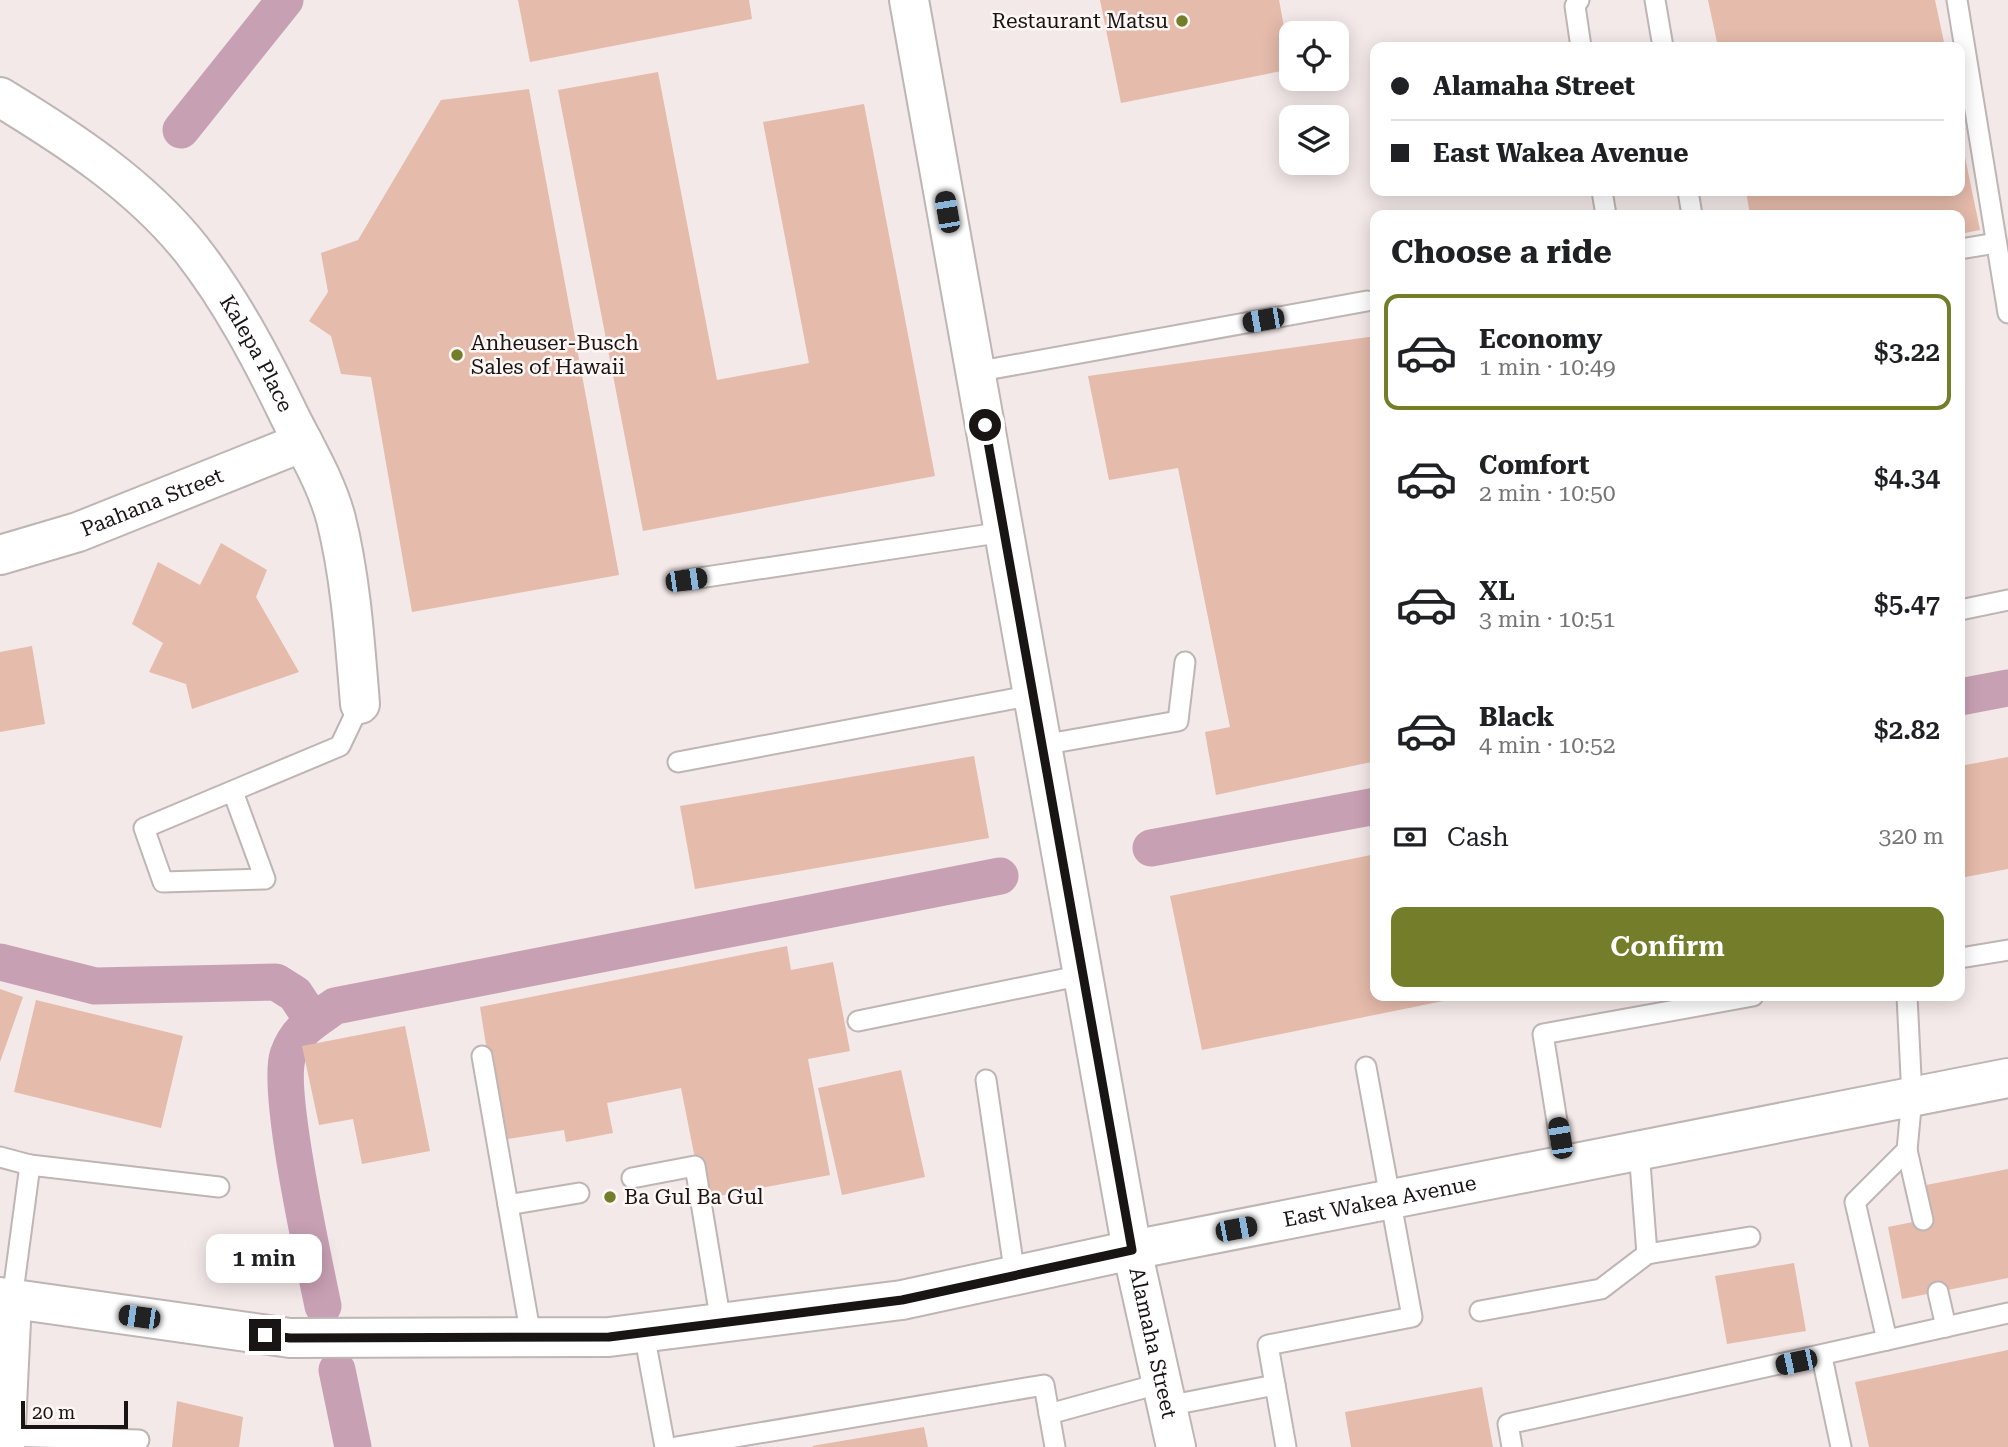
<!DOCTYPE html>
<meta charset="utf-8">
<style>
body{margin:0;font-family:"Roboto Serif",serif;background:#f6f6f6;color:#202124;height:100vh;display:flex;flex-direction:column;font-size:26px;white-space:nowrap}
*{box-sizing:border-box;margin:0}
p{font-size:23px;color:#757577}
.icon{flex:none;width:38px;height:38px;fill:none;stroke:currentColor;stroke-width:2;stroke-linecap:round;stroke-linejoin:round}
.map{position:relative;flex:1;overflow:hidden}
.panel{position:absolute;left:1370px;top:210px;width:595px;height:791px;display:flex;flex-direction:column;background:#fff;border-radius:14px;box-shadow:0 4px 18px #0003}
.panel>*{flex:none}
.top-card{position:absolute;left:1370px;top:42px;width:595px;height:154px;border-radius:14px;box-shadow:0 4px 18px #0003;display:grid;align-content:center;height:154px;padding:0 21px;background:#fff}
.fabs{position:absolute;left:1279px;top:21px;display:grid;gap:14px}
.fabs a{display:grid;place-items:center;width:70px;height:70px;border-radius:14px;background:#fff;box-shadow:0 4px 18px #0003;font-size:35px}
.scale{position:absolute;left:21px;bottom:18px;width:107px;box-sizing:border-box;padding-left:7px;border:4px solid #191515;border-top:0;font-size:19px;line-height:24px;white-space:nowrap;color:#191515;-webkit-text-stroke:5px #fff7f6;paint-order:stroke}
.end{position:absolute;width:32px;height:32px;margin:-16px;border:9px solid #191515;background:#fff;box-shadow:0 0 0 4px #fff}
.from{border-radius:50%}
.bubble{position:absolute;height:49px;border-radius:14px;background:#fff;box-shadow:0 4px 18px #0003;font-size:23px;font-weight:600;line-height:49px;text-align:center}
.car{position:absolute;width:21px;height:42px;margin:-21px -10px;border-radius:9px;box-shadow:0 0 5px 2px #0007;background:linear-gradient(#222 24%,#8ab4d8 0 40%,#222 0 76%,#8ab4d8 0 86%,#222 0)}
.top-card b{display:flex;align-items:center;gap:24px;height:66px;font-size:26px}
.top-card b+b{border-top:2px solid #e0e0e0}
.top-card i{width:18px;height:18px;background:#202124}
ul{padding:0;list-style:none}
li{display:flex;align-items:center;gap:21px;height:116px;margin:0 14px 10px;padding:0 7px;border:4px solid transparent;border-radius:14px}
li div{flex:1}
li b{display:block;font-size:26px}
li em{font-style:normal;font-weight:600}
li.current{border-color:#747e2a}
li>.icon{width:63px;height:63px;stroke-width:1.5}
h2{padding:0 21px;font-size:32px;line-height:84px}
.pay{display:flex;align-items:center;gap:18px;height:77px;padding:0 21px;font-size:26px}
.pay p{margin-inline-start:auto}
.primary-button{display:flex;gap:14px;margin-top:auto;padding:14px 21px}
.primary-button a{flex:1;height:80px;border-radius:14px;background:#747e2a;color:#fff;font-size:28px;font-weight:600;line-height:80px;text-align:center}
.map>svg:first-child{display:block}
</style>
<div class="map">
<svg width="2008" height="1447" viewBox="0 0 2008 1447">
<rect width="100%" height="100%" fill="#f3e9e8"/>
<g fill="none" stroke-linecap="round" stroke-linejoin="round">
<g stroke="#c8a0b4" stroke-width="37">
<path d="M181 130 285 0"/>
<path d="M1960 697 2008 688"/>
<path d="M1151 848 1376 806"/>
<path d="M0 962 95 986 276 982 295 994 313 1021"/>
<path d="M323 1306C314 1262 276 1090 288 1055 297 1029 313 1022 335 1006L1000 876"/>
<path d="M337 1370 353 1447"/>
</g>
</g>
<g fill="#e5bbab">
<path d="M518 0H749L752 19 530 62Z"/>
<path d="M1100 0H1279L1292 69 1121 103Z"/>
<path d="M1708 0H1935L1945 47H1718Z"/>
<path d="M658 72 717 380 809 363 763 122 864 104 935 476 643 531 558 90Z"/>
<path d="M529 89 619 575 412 612 371 377 341 374 331 336 309 321 328 292 321 253 358 240 441 100Z"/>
<path d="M1960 133 1980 230 1960 234V215H1750L1746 191H1960Z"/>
<path d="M1376 336V761L1216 795 1205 732 1230 727 1178 468 1109 480 1088 376Z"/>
<path d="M221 543 267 570 256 597 299 672 192 709 186 684 149 672 163 643 132 624 158 562 200 585Z"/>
<path d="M32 646 45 724 0 732V652Z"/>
<path d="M974 756 989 838 695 889 680 806Z"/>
<path d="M2008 757V869L1960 878V766Z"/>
<path d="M1376 854V996L1463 997 1202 1050 1170 896Z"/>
<path d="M787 946 791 970 833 962 850 1051 808 1059 830 1175 703 1199 681 1088 607 1103 613 1133 566 1142 564 1130 501 1140 480 1007Z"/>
<path d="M0 989 23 997 0 1062Z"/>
<path d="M36 1000 183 1036 161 1128 14 1092Z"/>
<path d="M405 1026 430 1151 362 1164 353 1119 319 1125 302 1046Z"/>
<path d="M901 1070 925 1177 842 1195 818 1088Z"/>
<path d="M2008 1169V1278L1902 1299 1888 1227 1933 1218 1926 1185Z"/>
<path d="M1794 1263 1806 1331 1727 1344 1715 1276Z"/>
<path d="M2008 1350V1447H1869L1855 1382Z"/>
<path d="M1482 1387 1493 1447H1351L1345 1412Z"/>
<path d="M177 1401 243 1417 239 1447H172Z"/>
<path d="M924 1427 928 1447H813L812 1446Z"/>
</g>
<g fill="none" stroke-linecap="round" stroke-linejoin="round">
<g stroke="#beb5b4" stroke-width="23">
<g id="service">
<path d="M1579 0 1575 6 1581 47"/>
<path d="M1655 0 1663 47"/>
<path d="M1957 0 2008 313"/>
<path d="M1602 191 1606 215"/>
<path d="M1688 191 1692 215"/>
<path d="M1960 249 1996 243"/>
<path d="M975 372 1367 301"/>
<path d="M686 580 1004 532"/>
<path d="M1960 610 2008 600"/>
<path d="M1042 745 1178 721 1185 662"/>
<path d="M678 762 1033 695"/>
<path d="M233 792 265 879 163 882 144 828 340 746 360 704"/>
<path d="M1960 958 2008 950"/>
<path d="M1907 996 1912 1097 1907 1150 1855 1202 1887 1340 2008 1313"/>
<path d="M858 1021 1083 975"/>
<path d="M482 1056 531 1337"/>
<path d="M986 1080 1015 1276"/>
<path d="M1639 1150 1647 1254 1750 1237"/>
<path d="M1907 1150 1923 1220"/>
<path d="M0 1157 30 1165"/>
<path d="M1564 1165 1543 1034 1753 996"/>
<path d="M632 1178 695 1166 721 1323"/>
<path d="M508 1205 579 1193"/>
<path d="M1938 1292 1946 1327"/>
<path d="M12 1300 30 1165 219 1187"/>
<path d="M1480 1311 1601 1289 1647 1254"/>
<path d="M644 1333 665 1447"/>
<path d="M1822 1357 1841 1447"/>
<path d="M1167 1406 1275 1385"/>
<path d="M1049 1414 1162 1383"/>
<path d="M6 1436 139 1440"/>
<path d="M676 1447 1044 1385 1055 1447"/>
<path d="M1286 1447 1268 1345 1412 1317 1366 1067"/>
<path d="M1512 1447 1508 1424 1887 1340"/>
</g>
</g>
<g stroke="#beb5b4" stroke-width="42">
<g id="minor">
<path id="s1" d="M909 0 1132 1250 1176 1447"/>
<path id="s2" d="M0 97C69 139 140 185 191 249 230 299 260 355 288 413 305 448 326 481 336 519 351 579 355 643 360 704"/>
<path id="s3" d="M0 555 78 532 303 442"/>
<path d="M5 1447 12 1300"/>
</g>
</g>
<g stroke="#beb5b4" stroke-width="42">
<g id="tertiary">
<path id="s4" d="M0 1297 290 1338 609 1337 902 1300 1132 1250 2008 1078"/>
</g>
</g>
<use href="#service" stroke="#fff" stroke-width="19"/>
<use href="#minor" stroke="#fff" stroke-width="38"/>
<use href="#tertiary" stroke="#fff" stroke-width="38"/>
</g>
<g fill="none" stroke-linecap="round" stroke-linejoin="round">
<path stroke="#191515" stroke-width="9" d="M265 1335 290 1338 609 1337 902 1300 1132 1250 985 425"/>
</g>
<g fill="#747e2a" stroke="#fff7f6" stroke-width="2.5">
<circle cx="1182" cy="21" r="7"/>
<circle cx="457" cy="355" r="7"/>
<circle cx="610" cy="1197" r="7"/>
</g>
<g text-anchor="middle" stroke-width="5" stroke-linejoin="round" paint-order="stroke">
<g font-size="21" fill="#191515" stroke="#fff7f6" text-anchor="start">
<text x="1168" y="28" text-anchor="end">Restaurant Matsu</text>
<text x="471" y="350">Anheuser-Busch<tspan x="471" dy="24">Sales of Hawaii</tspan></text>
<text x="624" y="1204">Ba Gul Ba Gul</text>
</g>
<g font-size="21" fill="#191515" stroke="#fff7f6">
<text dy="7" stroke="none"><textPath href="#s2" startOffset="369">Kalepa Place</textPath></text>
<text dy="7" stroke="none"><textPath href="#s3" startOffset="161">Paahana Street</textPath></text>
<text dy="7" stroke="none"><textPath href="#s4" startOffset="1395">East Wakea Avenue</textPath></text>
<text dy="7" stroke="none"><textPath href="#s1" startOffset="1365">Alamaha Street</textPath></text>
</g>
</g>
</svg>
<div class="fabs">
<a><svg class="icon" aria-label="locate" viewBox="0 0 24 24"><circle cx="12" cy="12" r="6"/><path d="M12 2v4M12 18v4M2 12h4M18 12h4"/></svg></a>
<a><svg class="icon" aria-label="layers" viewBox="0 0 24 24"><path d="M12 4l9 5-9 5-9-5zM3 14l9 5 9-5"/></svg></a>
</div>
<div class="scale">20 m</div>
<i class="end from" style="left:985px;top:425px"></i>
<i class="end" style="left:265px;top:1335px"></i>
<div class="bubble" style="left:206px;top:1234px;width:116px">1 min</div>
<i class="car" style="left:947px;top:212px;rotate:350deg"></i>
<i class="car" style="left:1263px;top:320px;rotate:260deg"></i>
<i class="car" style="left:686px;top:580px;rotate:82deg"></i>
<i class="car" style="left:1560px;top:1138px;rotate:351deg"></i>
<i class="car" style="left:1236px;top:1229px;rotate:79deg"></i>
<i class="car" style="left:139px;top:1317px;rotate:278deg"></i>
<i class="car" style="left:1796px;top:1362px;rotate:258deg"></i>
<div class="top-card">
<b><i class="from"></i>Alamaha Street</b>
<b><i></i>East Wakea Avenue</b>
</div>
<section class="panel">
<h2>Choose a ride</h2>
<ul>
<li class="current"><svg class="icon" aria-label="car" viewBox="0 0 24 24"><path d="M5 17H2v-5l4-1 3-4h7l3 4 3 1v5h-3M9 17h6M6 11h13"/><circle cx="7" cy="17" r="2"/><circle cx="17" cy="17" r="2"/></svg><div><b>Economy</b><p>1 min · 10:49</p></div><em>$3.22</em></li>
<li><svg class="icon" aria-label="car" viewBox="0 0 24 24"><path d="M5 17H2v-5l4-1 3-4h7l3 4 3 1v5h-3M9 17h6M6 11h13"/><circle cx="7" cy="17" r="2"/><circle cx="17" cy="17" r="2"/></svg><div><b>Comfort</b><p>2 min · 10:50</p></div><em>$4.34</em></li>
<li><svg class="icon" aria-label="car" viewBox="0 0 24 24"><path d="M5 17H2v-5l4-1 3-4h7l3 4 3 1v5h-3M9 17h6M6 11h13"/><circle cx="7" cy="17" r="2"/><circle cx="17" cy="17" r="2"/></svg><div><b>XL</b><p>3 min · 10:51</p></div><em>$5.47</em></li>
<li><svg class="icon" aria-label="car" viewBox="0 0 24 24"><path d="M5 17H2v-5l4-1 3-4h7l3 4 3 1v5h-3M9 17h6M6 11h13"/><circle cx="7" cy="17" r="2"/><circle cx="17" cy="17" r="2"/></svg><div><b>Black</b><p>4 min · 10:52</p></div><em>$2.82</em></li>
</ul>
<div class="pay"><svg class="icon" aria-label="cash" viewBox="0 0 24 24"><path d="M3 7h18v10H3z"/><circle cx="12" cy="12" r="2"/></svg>Cash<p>320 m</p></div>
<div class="primary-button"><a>Confirm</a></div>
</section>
</div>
